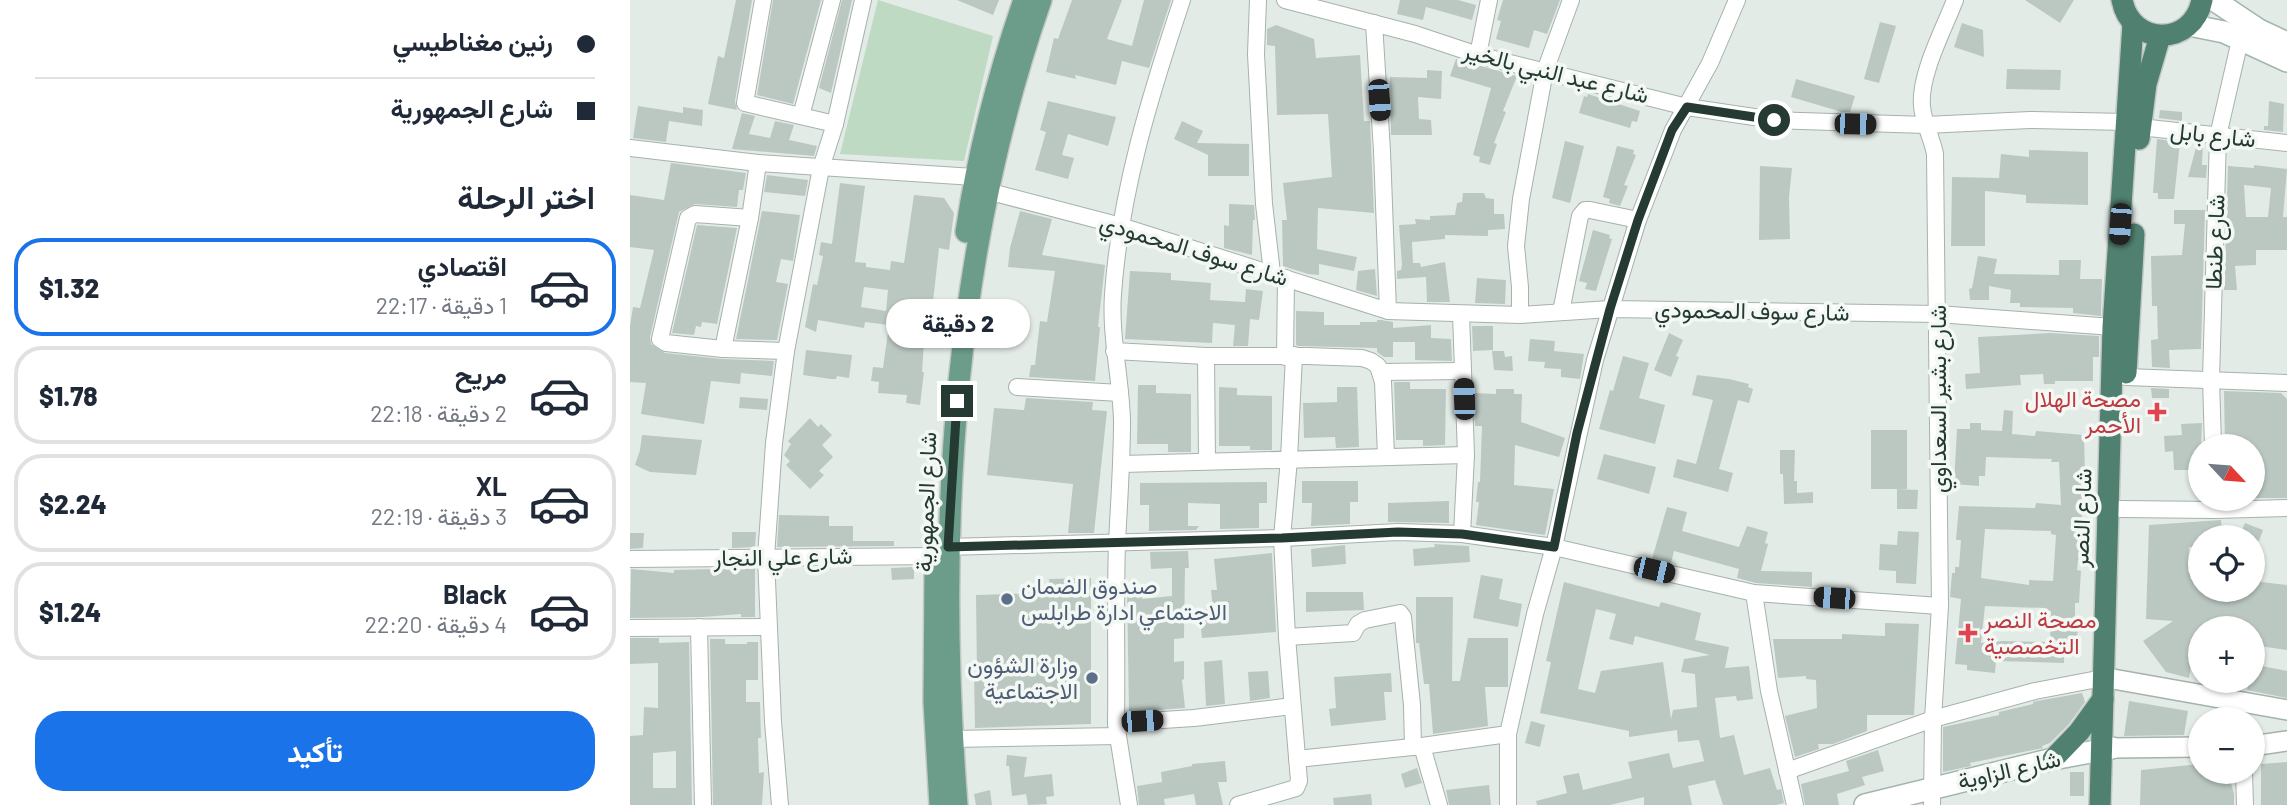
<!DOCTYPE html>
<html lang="ar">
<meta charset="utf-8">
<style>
body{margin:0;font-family:Barlow,Vazirmatn,sans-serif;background:#f6f6f7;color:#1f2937;direction:rtl;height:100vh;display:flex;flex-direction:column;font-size:26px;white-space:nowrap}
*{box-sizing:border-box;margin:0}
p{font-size:23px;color:#747a83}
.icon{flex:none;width:38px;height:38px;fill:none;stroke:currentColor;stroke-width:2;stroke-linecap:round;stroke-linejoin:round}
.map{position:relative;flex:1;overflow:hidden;direction:ltr}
.panel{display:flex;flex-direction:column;background:#fff;width:630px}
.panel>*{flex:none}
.hud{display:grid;align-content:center;height:154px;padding:0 35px;background:#fff}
.needle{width:46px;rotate:116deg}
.fabs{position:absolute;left:1558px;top:434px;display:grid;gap:14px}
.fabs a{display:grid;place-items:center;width:77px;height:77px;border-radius:50%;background:#fff;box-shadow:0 2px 5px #0004;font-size:35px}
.end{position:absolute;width:32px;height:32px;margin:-16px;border:9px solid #243a32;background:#fff;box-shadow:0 0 0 4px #fff}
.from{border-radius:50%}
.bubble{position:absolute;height:49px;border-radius:24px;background:#fff;box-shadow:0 2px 5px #0004;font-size:23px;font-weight:800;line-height:49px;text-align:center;direction:rtl}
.car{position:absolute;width:21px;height:42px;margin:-21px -10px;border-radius:9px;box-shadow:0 0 5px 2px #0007;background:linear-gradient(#222 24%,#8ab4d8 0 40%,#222 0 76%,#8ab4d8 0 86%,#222 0)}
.hud b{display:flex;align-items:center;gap:24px;height:66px;font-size:26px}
.hud b+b{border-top:2px solid #e0e1e3}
.hud i{width:18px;height:18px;background:#1f2937}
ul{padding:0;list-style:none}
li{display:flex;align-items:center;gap:21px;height:98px;margin:0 14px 10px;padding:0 21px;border:4px solid #e0e1e3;border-radius:28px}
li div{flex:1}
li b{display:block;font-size:26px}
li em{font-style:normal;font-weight:800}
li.active{border-color:#1a73e8}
li>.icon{width:63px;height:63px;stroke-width:1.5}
h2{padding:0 35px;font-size:32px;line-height:84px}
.primary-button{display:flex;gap:14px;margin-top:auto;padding:14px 35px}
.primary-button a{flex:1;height:80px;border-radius:28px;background:#1a73e8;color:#fff;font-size:28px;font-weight:800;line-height:80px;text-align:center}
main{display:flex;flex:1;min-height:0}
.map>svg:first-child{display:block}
</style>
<main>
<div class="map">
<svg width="1657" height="805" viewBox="0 0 1657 805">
<rect width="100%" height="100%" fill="#e3ebe6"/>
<path fill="#bedac2" d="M248 0 363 36 334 161 210 154Z"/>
<g fill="#bbc8c2" fill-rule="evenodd">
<path d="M106 0H122L105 101 107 110 78 104 88 56 94 58Z"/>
<path d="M143 0H191L163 104 127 95Z"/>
<path d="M212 0H222L201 93 189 88Z"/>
<path d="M327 0H369L363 15Z"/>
<path d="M442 0H492L477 39 502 46 514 0H541L519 68 492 61 486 85 445 75 446 79 416 72 424 38 428 39Z"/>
<path d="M770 0H828L846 5 842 20 796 7 793 20 767 14Z"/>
<path d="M873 0H930L917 34 904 30 899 48 866 39 871 21 867 20Z"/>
<path d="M1395 0H1444L1430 23Z"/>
<path d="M1250 22 1266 26 1249 83 1234 79Z"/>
<path d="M1332 23 1353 30 1354 57 1324 47Z"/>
<path d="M646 25 684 39 686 58 730 55 734 121H740L744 213 688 208 687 249 727 257 724 271 689 264V275L678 274 653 266 652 220H657L653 183 702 177 698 114 647 115 645 46 637 45V29Z"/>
<path d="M826 59 887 76 873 111 876 112 864 143 867 144 860 165 849 162 850 157 843 155 861 88 820 76Z"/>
<path d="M1377 69 1431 70 1430 90 1376 89Z"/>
<path d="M797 70 812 71 811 99 788 97 789 119 801 120 802 135H761L760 77 797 78Z"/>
<path d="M1166 79 1225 96 1220 112H1212L1161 97Z"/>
<path d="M958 94 1010 111 1007 122 1002 121 1000 128 949 113 954 96 957 97Z"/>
<path d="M418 101 486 117 478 146 438 134 432 155 444 158 438 179 405 170 416 132 410 130Z"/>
<path d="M1639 101 1654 104 1653 132 1634 130V126H1638Z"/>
<path d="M8 106 53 113V107L73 110 72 126 39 121 36 142 3 138Z"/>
<path d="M1530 110 1552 112V121L1529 118Z"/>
<path d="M112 113 125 116 119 134 140 138 145 121 164 125 159 140 187 146 184 156 102 149Z"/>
<path d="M552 121 573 131 567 143 619 144V176H578V155L544 139Z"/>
<path d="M1527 139 1550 142 1544 199H1528V193H1523Z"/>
<path d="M935 141 954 146 940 203 922 198Z"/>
<path d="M1567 144H1573L1572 165H1577L1576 178 1558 177Z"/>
<path d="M987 146 1004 150 1003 154 1006 155 994 185 998 186 990 206 979 203 980 199 973 197Z"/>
<path d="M1399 150 1458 152V205L1396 203V195L1355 191V246H1321L1322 177 1369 178 1371 154 1399 157Z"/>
<path d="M41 163 116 173 113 190H109L107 207 65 204 49 212 20 337 21 344 35 353 92 359 144 361 142 376 111 373 110 384 81 381 74 424 11 414 16 383 0 382V326L3 307 10 308 24 250 0 247V195L34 200Z"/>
<path d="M1624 165 1657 169 1653 217H1657V250H1626V265L1605 266 1607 290H1594L1598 166 1624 168ZM1614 185 1641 188 1638 217H1616Z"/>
<path d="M1130 166 1162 168 1159 197 1160 239 1129 240Z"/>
<path d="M137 175 178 180 175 196 134 192Z"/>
<path d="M210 183 235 186 225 262 236 263V267L260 270 261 261 274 263 284 195 314 198 324 213 319 250 309 248 300 329 295 328 292 372H294L290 405 276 403 277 395 248 393 249 382 241 381 243 367 253 368 259 325 235 322 234 328 188 320 186 332 175 327 183 284 187 285 193 256 189 255 191 242 202 244ZM234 287 258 290 256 311 231 307Z"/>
<path d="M833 193H854L856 198 864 199V214H874L875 229 858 230V236L815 235V239L782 242 783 263H790L791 267 815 262 820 302H797L796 277 767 279V271L771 270 772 264 769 225 786 224 785 219 800 220V216L825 215 827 203 832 202Z"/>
<path d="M599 204 624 205 625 220H623L622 255 594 248V225L599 226Z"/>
<path d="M1544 210H1575L1571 349 1539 350 1540 368 1522 367 1521 340 1528 339 1527 306H1522L1521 256 1552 255 1555 224H1544Z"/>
<path d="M132 211 170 215 163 261 151 259 146 282 158 284 147 340 106 339Z"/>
<path d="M390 211 422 219 412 255 475 265 468 327H470L465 381 399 377 401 365H405L410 321 417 322 425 271 378 267 380 248Z"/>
<path d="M67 225 107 228 87 324 72 322 71 327 66 326 64 335 42 333Z"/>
<path d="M963 230 980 235 979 238 982 239 966 291 955 289 957 283 949 281Z"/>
<path d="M1348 256 1367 259 1364 274 1429 275V260H1451L1450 279H1472L1471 316 1443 313V308L1390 307V303H1380L1381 290 1359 286V300H1340L1339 289 1342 288Z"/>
<path d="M745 269 747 296 726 290 728 271Z"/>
<path d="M500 271 541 273V280L581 283 580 300 615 302 616 289 633 291 629 320 620 319 618 346H603L605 325 583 323 582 343 495 339Z"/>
<path d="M847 278 876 280 875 304 845 303Z"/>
<path d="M666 311 694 312V325H730V322H747V320H751L763 322V328L801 325V338L821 339 822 361 785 360V342H763V357H754L747 352V348L668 346 666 345Z"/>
<path d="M842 326H863V350L843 351Z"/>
<path d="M1039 333 1053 340 1046 356 1049 357 1041 377 1024 370Z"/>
<path d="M1420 333 1469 336V357H1463V381H1425V384H1414L1413 374 1390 375 1391 385 1336 389 1335 374 1350 373 1348 337Z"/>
<path d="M900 339 925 341 924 351 954 354 950 379 931 377V369L914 368 915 362 898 361Z"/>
<path d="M176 350 222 355 219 378 207 376 206 379H201L173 375Z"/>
<path d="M862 351H874L875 357 882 356 883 371 864 370Z"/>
<path d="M993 356 1019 363 1009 398 1035 405 1025 444 969 429 980 390 983 391Z"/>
<path d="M1067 375 1099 379 1119 384 1118 387 1123 389 1119 403 1108 400 1089 469 1103 473 1098 492 1043 477 1047 459 1066 464 1083 400 1062 395Z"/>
<path d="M764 382H780V389H816L815 445 793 446V440H766Z"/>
<path d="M508 385H526V393L561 394V452H538V444H507Z"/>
<path d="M589 387 607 388V395L642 396V450H620V446H589Z"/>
<path d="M707 387H727L729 447 706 448 705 437 674 438 673 403 707 402Z"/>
<path d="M1521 388 1539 389V398H1522Z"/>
<path d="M866 389H884V394H892L891 422 935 438 929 457 885 445 884 485 924 489 915 535 846 525 849 502H846L848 482H850L852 426H845L844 393 866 394Z"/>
<path d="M1594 391 1651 393 1657 399V498H1622V446H1595Z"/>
<path d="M110 397 138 399 137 410 109 408Z"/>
<path d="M396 398 463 402 462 410 477 411 464 533H438L443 484 357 475 364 408 394 410Z"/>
<path d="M1374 410 1383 411 1382 434 1405 436 1406 431 1454 435 1455 476H1451L1452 523 1447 570 1451 571 1449 603H1445V626H1448L1446 657H1434V663L1366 661 1365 673 1337 670V665L1325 664 1331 599 1320 597 1322 573H1325V567H1329L1331 540H1326L1329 506 1405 508 1406 503 1431 505 1429 462H1421L1422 459 1356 457 1355 476H1349V486L1324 484 1327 429H1340V423H1351V430L1372 431ZM1355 529 1421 531V534L1426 535 1423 581 1399 580V585L1351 578ZM1355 606 1415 608V611H1421L1420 642 1372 641 1351 643Z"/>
<path d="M180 418 188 427 191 424 202 435 192 445 203 457 189 471 194 475 180 489 156 465 160 461 154 455 161 444 158 441Z"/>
<path d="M1572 423 1570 470H1544L1543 451 1535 452 1534 436 1552 435 1551 424Z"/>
<rect x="1241" y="430" width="36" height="59"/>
<path d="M12 435 72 440 66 475 20 472 5 465 10 450Z"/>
<path d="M1150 450H1165L1164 481H1167V493L1183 492V503L1154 504 1153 474H1150Z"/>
<path d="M974 454 1026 467 1019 494 967 479Z"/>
<path d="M672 481H728V502H720V524L681 526 682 503H672Z"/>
<path d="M637 482V503H629V528L590 529V504L558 503V526H569L566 530 519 531V505H510V483Z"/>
<path d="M1267 489 1288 490 1287 509H1267Z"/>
<path d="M819 501V523L758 522V503Z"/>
<path d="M1037 507 1057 512 1052 531 1109 547 1117 526 1138 532 1135 543 1138 544 1131 571 1182 572V587L1126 583 1107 578 1109 569 1044 551 1041 563 1022 559Z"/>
<path d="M149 515 199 516V526H223V541H264V546L147 547Z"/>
<path d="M1591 520 1593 537H1570V547H1559L1558 572 1570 574V590H1622V581L1657 585V650L1622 645V628H1570V637H1566L1559 678 1536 672 1513 641 1543 621 1516 619 1519 525Z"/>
<path d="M1615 523 1633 530 1629 541 1610 534Z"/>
<path d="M1268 531 1289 532 1286 584 1266 583V571L1249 570 1250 544 1267 545Z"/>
<path d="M102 532H126L125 547 102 548Z"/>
<path d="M0 533H14L13 548 0 549Z"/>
<path d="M804 544 839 546 840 562 784 566 783 549 805 547Z"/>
<path d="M715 545 716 564 682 567 681 549Z"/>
<path d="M558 551 559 568H555L554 638 544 639V662L554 661V679L552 680 555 708 499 712 497 590 511 589 512 599 542 596V568L521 569 520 552Z"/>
<path d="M642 553 646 632 572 638 569 610 583 609 581 590H587L584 559Z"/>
<path d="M284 567V579L262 580 261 568Z"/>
<path d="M125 568V617H111V614L73 617 0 618 1 569 44 573V570Z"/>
<path d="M851 575 873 579 869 599 892 604 888 627 843 618Z"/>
<path d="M461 578V724L345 728 344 673H347L346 595 420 593 419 579Z"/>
<path d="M934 582 1029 607 1031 602 1071 613 1065 640 1099 647 1095 668 1119 666 1123 699 1107 701 1106 696 1085 698 1090 738 1104 735 1114 775 1140 768 1147 790 1151 789 1154 803 1146 805H1093L1085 780 1058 786 1062 805H1014V797L980 805H907L906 801 937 793 933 776 949 773 953 790 1002 778 998 762 1039 753 1043 768 1074 761 1069 740 1048 742 1047 730 999 737V731L910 713 921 662 916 661ZM966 609 986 614 979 639 1003 645 1005 636 1080 655 1054 659 1051 672 1065 674 1067 707 1043 710 1041 719 1033 662 971 671 965 693 948 689Z"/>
<path d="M676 592H733L734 610 676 612Z"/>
<path d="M786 597H823L822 681H830L838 638H878V687H855L858 726 803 734 799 684H794L789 643H786Z"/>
<path d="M1255 623 1289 624 1284 715H1237V731L1203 744H1188L1189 749 1165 757 1155 716 1187 708 1186 680 1176 679V676L1148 678 1143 639H1212V634L1255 636Z"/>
<path d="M0 638H29V643L59 642 62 805H0V736L13 735 14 707 28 708V663L0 664ZM46 751V788H23V753Z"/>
<path d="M80 639H95V644H117V642H128V680H116V702H130L131 738H128L129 773 134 772 132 805H83Z"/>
<path d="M592 660 595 704 576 706 574 662Z"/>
<path d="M1622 664 1657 671V698L1617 690 1619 681H1622Z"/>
<path d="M638 671 640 698 620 701 618 672Z"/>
<path d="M761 673 762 692H754L756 720 701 726 699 709 706 708 704 677Z"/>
<path d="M1452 693 1455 702 1439 724 1420 743 1412 746 1413 748 1340 763 1341 766 1313 772V727L1369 715V712L1403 704V702L1407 701Z"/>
<path d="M1499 701 1558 711 1554 735 1494 736Z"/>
<path d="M901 721 915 725 910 747 895 743Z"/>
<path d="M1248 750 1254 771 1232 777 1235 785 1207 794 1209 805H1175L1171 784 1219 771 1216 761Z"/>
<path d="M377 755 397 757 394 777 422 774 424 796 416 797 417 804 398 805 396 794 382 796 379 766H376Z"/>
<path d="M595 761 597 782H588L593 805H566L564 794 534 799 535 805H509L507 786 532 782 531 772 562 766V764Z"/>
<path d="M1657 762V805H1631V764Z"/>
<path d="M1570 764V772H1598L1604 794V805H1510L1511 770Z"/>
<path d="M787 768 792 783 775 788 771 774Z"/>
<rect x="1440" y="772" width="14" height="24"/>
<path d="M859 785 861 805H819L816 790Z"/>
<path d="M360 790 362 805H346L344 794Z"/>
<path d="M741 794 742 805H704L703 798Z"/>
</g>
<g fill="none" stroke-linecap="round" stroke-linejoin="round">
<g stroke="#a6b2ac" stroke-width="18">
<g id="minor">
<path d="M133 0 115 103 205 124"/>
<path d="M628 0 626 54 634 204 642 273"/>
<path d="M655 0 785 34 848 55 1057 107 1144 120 1296 125 1400 120 1497 122"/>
<path d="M744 23 752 151 758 311"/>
<path d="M848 55 859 0"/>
<path d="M171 116 202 0"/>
<path d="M1510 127 1657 143"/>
<path d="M0 148 128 163 344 177"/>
<path d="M357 191 491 226 758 311 890 315 980 309 1308 314 1483 327"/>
<path d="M120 218 65 214 58 218 30 339 36 343 93 349 156 351"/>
<path d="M931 312 950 216 955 210H960L1008 220"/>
<path d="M831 314 836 455 832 534"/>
<path d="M890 315V287L886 246 891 199 915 71 941 0"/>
<path d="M93 349 120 218 128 163"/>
<path d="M484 351 576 356H677L732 358 741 361 748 366 753 382 756 456"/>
<path d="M576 356 577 461"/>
<path d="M655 357 656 278"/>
<path d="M751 372 833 371"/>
<path d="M1496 377 1657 383"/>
<path d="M387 387 490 393"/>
<path d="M1583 446 1581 379 1588 136 1610 40"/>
<path d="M492 464 836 455"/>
<path d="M1490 509 1585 510 1657 508"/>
<path d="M318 547 652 538 768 532 832 534 924 547 1124 593 1310 606"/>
<path d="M0 559 305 556"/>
<path d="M1124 593 1139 691 1165 805"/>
<path d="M69 627 73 805"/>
<path d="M0 628 138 627"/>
<path d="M657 637 723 633 728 624 735 620 770 613 773 617 782 705 783 747"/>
<path d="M486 723C487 663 485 603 487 543 489 502 492 462 492 421 491 378 480 337 483 294 490 193 520 96 552 0"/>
<path d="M488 736 499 805"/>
<path d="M322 739 488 736 486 723 564 718 662 706"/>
<path d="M792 746 809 805"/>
<path d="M667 759 792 746 878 734"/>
<path d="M1157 771 1303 719 1405 691 1473 678"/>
<path d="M1614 772 1615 805"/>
<path d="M150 805 143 722 136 557 144 443 156 351 191 168 205 124 233 0"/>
<path d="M608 805 666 788 669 781 657 637 652 538 659 459 664 355"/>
<path d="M878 805V734L905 614 924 547 965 360 1008 220 1043 130 1080 63 1107 0"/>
<path d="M1302 805 1303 719 1310 606 1305 154C1302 138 1293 122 1292 106 1289 75 1314 29 1325 0"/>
</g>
</g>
<g stroke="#a6b2ac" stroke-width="22">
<g id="tertiary">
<path d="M1483 679 1657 710"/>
<path d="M1622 746 1657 741"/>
<path d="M1482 748 1570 747"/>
</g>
</g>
<g stroke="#a2b6ad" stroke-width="24">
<g id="secondary">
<path d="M1584 0 1629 30 1657 43"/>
<path d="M1559 25 1594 32 1657 61"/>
<path d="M1235 805 1423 759 1482 748"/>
</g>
</g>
<g stroke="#c2c8c6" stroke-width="24">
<g id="primary">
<path d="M336 232C348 153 368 75 394 0"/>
<path d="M305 574 304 702 310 805"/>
<path d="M327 805C306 535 321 257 411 0"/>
</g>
</g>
<g stroke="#c2c8c6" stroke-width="24">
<g id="trunk">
<path d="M1492 0C1501 47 1563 47 1572 0"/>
<path d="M1509 139 1516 84 1530 36"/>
<path d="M1496 373 1504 234"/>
<path d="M1423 759 1449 732 1473 699"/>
<path d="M1470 805 1483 327 1503 24"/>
</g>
</g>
<use href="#minor" stroke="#fff" stroke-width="16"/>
<use href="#tertiary" stroke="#fff" stroke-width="19"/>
<use href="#secondary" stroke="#fff" stroke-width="21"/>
<use href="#primary" stroke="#6c9c8a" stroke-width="21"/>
<use href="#trunk" stroke="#50806f" stroke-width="21"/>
</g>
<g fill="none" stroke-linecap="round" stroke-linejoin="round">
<path stroke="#243a32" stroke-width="9" d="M327 401 318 547 652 538 768 532 832 534 924 547 947 433 980 309 1008 220 1042 130 1057 107 1144 120"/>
</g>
<g fill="#e0444e" stroke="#f3f8f5" stroke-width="2.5">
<path d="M1523.5 401.5h7v7h7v7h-7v7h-7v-7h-7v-7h7z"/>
<path d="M1334.5 622.5h7v7h7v7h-7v7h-7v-7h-7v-7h7z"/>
</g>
<g fill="#5c6f8a" stroke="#f3f8f5" stroke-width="2.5">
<circle cx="377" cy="599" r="7"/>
<circle cx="462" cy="678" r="7"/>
</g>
<g text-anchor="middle" stroke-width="7" stroke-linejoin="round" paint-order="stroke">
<g font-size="23" fill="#243a32" stroke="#f3f8f5">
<text transform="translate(926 73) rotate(14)" y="8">شارع عبد النبي بالخير</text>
<text transform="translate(1583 135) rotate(6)" y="8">شارع بابل</text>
<text transform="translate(1585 242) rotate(-88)" y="8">شارع طنطا</text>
<text transform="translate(564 250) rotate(17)" y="8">شارع سوف المحمودي</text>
<text transform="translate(1122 311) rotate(1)" y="8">شارع سوف المحمودي</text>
<text transform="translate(1308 399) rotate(-90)" y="8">شارع بشير السعداوي</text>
<text transform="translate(296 502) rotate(-88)" y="8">شارع الجمهورية</text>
<text transform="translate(1452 518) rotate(-88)" y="8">شارع النصر</text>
<text transform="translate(153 557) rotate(-1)" y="8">شارع علي النجار</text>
<text transform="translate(1379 770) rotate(-13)" y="8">شارع الزاوية</text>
</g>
<g font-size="23" fill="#be3a42" stroke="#f3f8f5" text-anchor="end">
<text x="1511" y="407">مصحة الهلال<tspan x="1511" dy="26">الأحمر</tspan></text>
<text x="1354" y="628" text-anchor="start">مصحة النصر<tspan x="1354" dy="26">التخصصية</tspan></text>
</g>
<g font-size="23" fill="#4e5e75" stroke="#f3f8f5" text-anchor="start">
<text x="391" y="594">صندوق الضمان<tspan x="391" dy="26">الاجتماعي ادارة طرابلس</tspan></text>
<text x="448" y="673" text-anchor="end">وزارة الشؤون<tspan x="448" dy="26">الاجتماعية</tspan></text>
</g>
</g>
</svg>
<div class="fabs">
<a><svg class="needle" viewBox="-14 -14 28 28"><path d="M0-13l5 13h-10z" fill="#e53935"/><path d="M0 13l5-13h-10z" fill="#747a83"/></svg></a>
<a><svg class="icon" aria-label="locate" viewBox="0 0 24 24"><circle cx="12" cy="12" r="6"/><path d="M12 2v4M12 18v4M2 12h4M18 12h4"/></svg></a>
<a>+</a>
<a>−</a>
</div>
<i class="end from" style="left:1144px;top:120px"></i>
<i class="end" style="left:327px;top:401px"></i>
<div class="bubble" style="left:256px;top:299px;width:144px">2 دقيقة</div>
<i class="car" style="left:749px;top:100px;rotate:176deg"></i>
<i class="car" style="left:1225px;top:124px;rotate:91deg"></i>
<i class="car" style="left:1490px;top:224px;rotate:184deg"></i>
<i class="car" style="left:834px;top:399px;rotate:358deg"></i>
<i class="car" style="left:1024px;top:570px;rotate:103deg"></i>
<i class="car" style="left:1204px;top:598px;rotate:274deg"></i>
<i class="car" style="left:512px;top:721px;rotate:86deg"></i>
</div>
<section class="panel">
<div class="hud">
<b><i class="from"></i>رنين مغناطيسي</b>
<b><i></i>شارع الجمهورية</b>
</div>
<h2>اختر الرحلة</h2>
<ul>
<li class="active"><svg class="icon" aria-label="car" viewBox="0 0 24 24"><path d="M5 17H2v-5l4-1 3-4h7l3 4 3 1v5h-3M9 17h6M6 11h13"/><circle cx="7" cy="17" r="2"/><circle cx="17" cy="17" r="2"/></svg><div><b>اقتصادي</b><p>1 دقيقة · 22:17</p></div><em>$1.32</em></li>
<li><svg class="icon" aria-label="car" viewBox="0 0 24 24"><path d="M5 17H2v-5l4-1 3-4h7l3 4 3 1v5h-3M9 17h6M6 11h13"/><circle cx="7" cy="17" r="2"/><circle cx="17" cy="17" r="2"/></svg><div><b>مريح</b><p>2 دقيقة · 22:18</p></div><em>$1.78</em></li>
<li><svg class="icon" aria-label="car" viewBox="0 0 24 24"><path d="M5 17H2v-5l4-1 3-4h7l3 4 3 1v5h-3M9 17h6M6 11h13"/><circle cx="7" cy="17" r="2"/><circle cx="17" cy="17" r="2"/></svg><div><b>XL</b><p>3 دقيقة · 22:19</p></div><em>$2.24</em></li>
<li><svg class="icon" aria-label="car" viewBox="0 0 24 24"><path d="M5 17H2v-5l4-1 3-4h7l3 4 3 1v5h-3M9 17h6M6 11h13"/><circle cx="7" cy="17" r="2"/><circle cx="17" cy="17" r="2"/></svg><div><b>Black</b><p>4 دقيقة · 22:20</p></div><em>$1.24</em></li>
</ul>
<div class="primary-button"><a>تأكيد</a></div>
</section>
</main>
